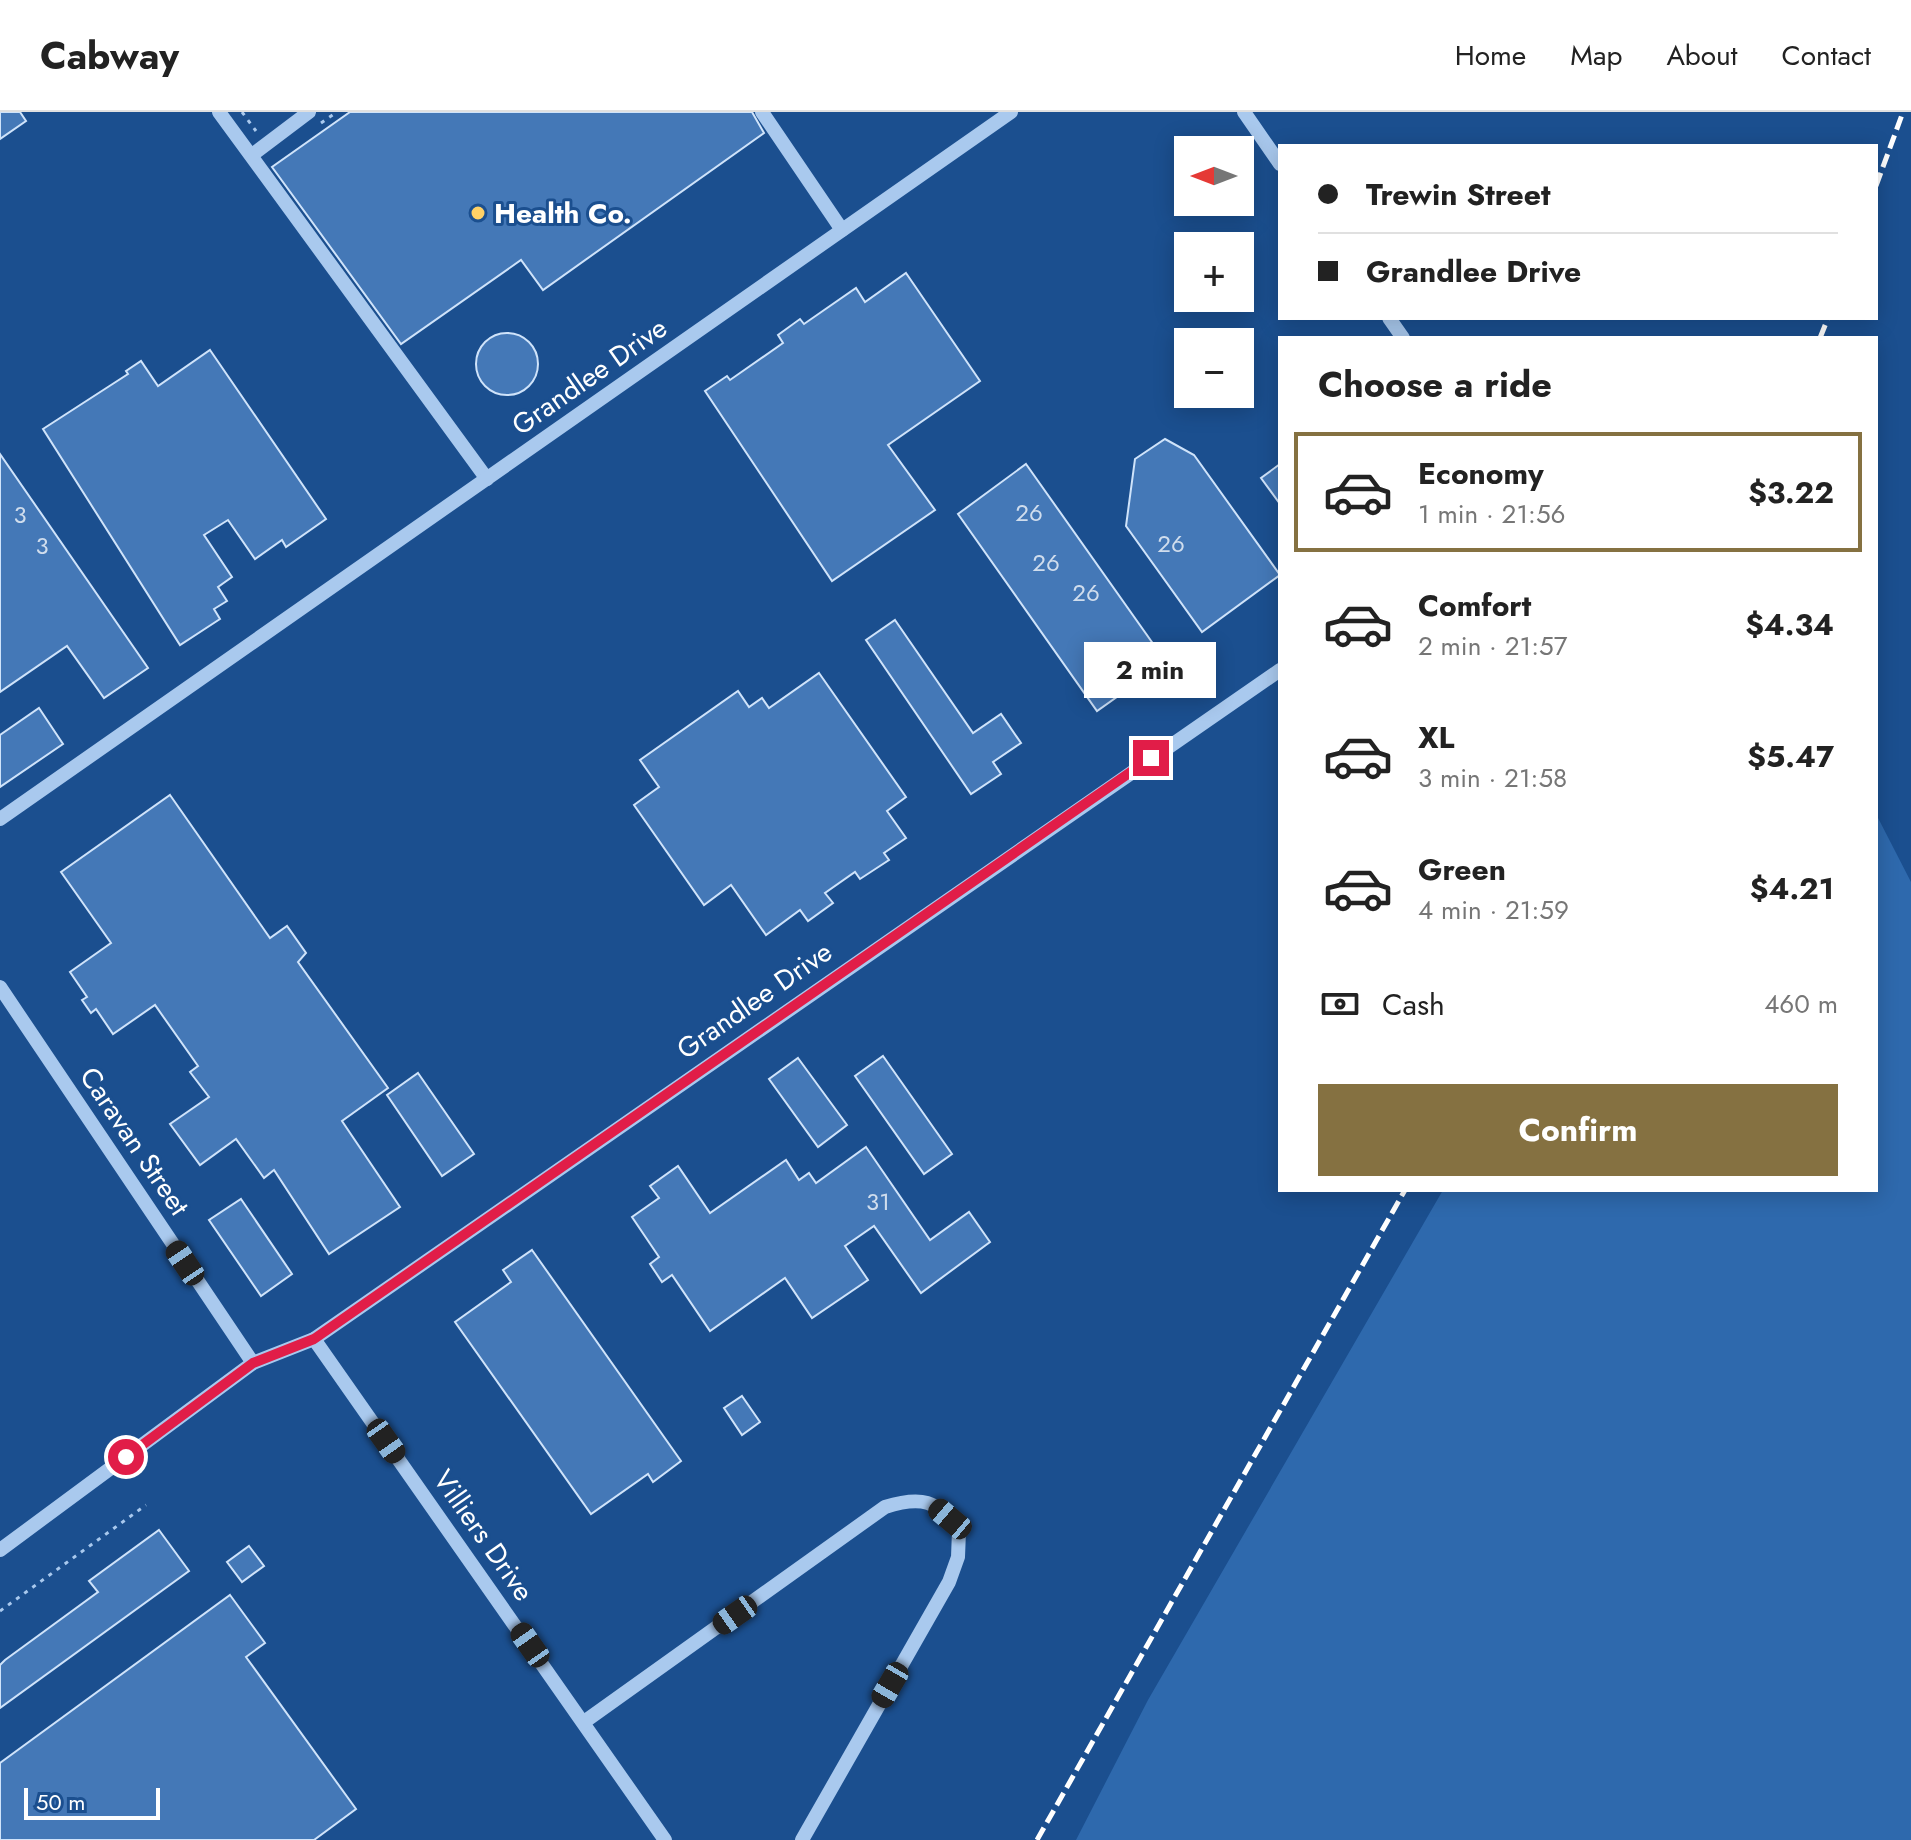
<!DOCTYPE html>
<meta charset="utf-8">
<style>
body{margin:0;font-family:Jost,sans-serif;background:#f2f2f2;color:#222;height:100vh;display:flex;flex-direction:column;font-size:30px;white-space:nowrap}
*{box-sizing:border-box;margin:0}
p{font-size:26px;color:#767676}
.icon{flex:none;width:44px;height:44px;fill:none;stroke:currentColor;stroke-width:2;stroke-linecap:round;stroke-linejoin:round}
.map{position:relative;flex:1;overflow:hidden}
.details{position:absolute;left:1278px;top:224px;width:600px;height:856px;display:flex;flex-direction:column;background:#fff;border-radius:0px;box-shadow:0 4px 20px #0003}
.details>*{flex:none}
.top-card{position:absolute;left:1278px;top:32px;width:600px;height:176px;border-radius:0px;box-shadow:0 4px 20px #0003;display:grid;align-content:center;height:176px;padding:0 40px;background:#fff}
.needle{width:52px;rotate:270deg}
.buttons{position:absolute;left:1174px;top:24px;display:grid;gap:16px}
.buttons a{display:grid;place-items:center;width:80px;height:80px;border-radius:0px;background:#fff;box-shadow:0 4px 20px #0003;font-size:40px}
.scale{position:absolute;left:24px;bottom:20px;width:136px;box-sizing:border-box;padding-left:8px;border:4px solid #fff;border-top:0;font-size:22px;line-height:28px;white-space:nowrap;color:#fff;-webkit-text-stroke:6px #1b4f8f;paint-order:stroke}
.end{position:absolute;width:36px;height:36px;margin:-18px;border:10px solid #e11d48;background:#fff;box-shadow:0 0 0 4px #fff}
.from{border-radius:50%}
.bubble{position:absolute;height:56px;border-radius:0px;background:#fff;box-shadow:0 4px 20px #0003;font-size:26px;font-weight:700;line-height:56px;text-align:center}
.car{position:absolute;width:24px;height:48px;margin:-24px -12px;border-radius:10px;box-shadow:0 0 6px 2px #0007;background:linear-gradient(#222 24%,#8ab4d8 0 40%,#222 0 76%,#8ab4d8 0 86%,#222 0)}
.top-card b{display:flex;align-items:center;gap:28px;height:76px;font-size:30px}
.top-card b+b{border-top:2px solid #e0e0e0}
.top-card i{width:20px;height:20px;background:#222}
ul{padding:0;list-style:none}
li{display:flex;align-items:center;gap:24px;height:120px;margin:0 16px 12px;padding:0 24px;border:4px solid transparent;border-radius:0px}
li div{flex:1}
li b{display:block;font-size:30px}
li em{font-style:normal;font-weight:700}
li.on{border-color:#857141}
li>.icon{width:72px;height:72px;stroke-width:1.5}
h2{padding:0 40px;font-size:36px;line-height:96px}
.pay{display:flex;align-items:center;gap:20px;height:88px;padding:0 40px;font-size:30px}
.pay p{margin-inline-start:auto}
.button{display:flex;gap:16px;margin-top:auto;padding:16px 40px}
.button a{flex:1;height:92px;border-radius:0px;background:#857141;color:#fff;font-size:32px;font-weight:700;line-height:92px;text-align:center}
header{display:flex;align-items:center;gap:48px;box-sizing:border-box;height:112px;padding:0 40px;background:#fff;border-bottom:2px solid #e0e0e0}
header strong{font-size:38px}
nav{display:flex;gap:44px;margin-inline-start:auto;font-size:28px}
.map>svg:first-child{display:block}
</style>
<header>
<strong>Cabway</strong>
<nav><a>Home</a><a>Map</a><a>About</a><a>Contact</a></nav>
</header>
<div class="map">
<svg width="1911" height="1728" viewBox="0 0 1911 1728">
<rect width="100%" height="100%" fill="#1b4f8f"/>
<path fill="#2e69ad" d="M1876 702 1911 770V1728H1076L1148 1588 1443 1078H1876Z"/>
<g fill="#4478b7" stroke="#cfe3fa" stroke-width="2">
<path d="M0 0H20L26 9 0 27Z"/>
<path d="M350 0H752L764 21 543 178 521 148 401 232 272 55Z"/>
<path d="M906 161 980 269 888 333 935 398 832 469 705 279 727 264 730 268 783 231 778 223 800 207 804 212 856 176 865 190Z"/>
<circle cx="507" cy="252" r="31"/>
<path d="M210 238 326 407 286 435 282 428 255 447 228 408 204 423 232 465 218 475 227 489 214 497 220 507 180 533 43 317 128 262 126 259 141 249 158 274Z"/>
<path d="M1165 327 1194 343 1280 463 1202 520 1126 414 1135 347Z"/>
<path d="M0 342 148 556 104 586 67 534 0 580Z"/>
<path d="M1026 352 1166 550 1097 599 958 402Z"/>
<path d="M1280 352V392L1261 366Z"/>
<path d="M895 508 973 621 1001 602 1021 631 993 650 1001 662 971 682 866 528Z"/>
<path d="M819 561 906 685 887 699 906 726 884 741 889 748 860 767 855 760 825 781 833 791 808 809 800 798 766 823 731 773 704 793 634 693 659 675 640 648 738 579 749 595 762 586 769 596Z"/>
<path d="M39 596 63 632 0 675V623Z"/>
<path d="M170 683 270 826 287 814 306 841 298 850 388 976 342 1009 400 1095 329 1142 274 1058 264 1066 236 1027 200 1053 170 1012 209 985 190 960 198 954 155 893 113 922 96 897 91 901 82 888 87 885 70 860 111 831 61 760Z"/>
<path d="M883 944 952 1042 924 1062 855 964Z"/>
<path d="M798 946 847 1013 818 1035 769 967Z"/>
<path d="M418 961 474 1042 442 1064 387 983Z"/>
<path d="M866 1035 930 1128 969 1100 990 1130 921 1181 874 1114 845 1134 868 1168 812 1206 785 1166 710 1219 672 1163 662 1170 650 1152 659 1145 632 1105 659 1086 650 1074 678 1054 710 1101 786 1048 799 1068 809 1061 816 1071Z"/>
<path d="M241 1087 292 1162 261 1184 209 1108Z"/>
<path d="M532 1138 681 1349 653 1370 648 1362 591 1402 455 1210 511 1170 503 1158Z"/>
<path d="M742 1284 760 1310 742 1323 724 1296Z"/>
<path d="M159 1418 189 1459 0 1596V1553L5 1548 98 1480 89 1469Z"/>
<path d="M249 1434 264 1454 242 1470 227 1450Z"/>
<path d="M230 1483 265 1531 246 1545 356 1697 314 1728H0V1651Z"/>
</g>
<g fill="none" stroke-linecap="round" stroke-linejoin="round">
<g stroke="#a9c9ee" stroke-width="3" stroke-dasharray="4 6" stroke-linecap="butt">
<path d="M242 0 256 19"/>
<path d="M321 11 337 0"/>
<path d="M0 1499 146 1393"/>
</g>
<g stroke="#a9c9ee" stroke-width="14">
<path d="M219 0 487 367"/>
<path d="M762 0 842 118"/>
<path d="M1244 0 1280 52"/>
<path d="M252 43 309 0"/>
<path d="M1389 206 1403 226"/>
<path d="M0 707 1011 0"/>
<path d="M0 875 253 1251"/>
<path d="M314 1227 665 1728"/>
<path d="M0 1438 253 1251 314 1227 1280 558"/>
<path d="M584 1610 885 1395C920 1384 938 1387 959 1419L958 1445 949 1470 802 1728"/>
</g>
<g stroke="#fff" stroke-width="5" stroke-dasharray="14 6" stroke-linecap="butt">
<path d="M1876 74 1903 0"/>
<path d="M1820 226 1828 206"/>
<path d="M1037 1728 1405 1078"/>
</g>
</g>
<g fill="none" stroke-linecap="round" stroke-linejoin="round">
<path stroke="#e11d48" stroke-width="10" d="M126 1345 253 1251 314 1227 1151 646"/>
</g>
<circle fill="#ffd166" stroke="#1b4f8f" stroke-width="3" cx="478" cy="101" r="8"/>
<g text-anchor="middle" stroke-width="6" stroke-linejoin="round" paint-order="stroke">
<g font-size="24" fill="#d0dded">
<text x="1029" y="409">26</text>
<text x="20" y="411">3</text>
<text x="1171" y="440">26</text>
<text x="42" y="442">3</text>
<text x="1046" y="459">26</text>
<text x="1086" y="489">26</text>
<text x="878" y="1098">31</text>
</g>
<g font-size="28" font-weight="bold" fill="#fff" stroke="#1b4f8f" text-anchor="start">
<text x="494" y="111">Health Co.</text>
</g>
<g font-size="28" fill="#fff" stroke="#1b4f8f">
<text transform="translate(589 264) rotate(-35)" y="10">Grandlee Drive</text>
<text transform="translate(754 888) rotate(-35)" y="10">Grandlee Drive</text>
<text transform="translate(135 1029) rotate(56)" y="10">Caravan Street</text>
<text transform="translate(484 1423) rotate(55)" y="10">Villiers Drive</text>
</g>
</g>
</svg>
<div class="buttons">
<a><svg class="needle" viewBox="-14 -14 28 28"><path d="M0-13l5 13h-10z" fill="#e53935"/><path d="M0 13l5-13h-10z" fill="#767676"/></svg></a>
<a>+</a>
<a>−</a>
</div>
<div class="scale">50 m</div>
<i class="end from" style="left:126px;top:1345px"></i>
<i class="end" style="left:1151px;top:646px"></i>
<div class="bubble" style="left:1084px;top:530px;width:132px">2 min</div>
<i class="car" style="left:185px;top:1151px;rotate:326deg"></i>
<i class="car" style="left:386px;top:1329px;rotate:145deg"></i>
<i class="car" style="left:950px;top:1407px;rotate:310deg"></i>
<i class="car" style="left:735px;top:1503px;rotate:235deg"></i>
<i class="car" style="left:530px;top:1533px;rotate:325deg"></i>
<i class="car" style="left:890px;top:1573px;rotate:210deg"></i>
<div class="top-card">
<b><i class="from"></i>Trewin Street</b>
<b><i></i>Grandlee Drive</b>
</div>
<section class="details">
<h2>Choose a ride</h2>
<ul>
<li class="on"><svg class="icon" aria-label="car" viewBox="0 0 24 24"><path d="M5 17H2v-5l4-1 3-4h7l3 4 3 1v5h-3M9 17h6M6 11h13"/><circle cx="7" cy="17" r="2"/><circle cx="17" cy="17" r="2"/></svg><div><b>Economy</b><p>1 min · 21:56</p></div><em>$3.22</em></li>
<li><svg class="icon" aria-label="car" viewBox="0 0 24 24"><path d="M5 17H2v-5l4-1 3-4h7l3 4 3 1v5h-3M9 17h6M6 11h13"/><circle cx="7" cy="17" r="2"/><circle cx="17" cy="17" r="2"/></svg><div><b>Comfort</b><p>2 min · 21:57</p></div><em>$4.34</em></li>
<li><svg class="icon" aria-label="car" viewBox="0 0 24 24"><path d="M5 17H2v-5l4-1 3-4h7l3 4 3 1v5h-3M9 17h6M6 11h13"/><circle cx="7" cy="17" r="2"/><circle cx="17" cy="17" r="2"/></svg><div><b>XL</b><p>3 min · 21:58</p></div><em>$5.47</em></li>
<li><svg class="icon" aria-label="car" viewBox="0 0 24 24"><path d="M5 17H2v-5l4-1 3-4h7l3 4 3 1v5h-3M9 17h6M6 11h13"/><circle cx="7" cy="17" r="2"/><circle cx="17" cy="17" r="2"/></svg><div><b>Green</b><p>4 min · 21:59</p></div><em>$4.21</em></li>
</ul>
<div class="pay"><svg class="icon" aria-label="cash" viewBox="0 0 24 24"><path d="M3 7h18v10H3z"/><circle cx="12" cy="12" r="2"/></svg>Cash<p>460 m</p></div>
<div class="button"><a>Confirm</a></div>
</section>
</div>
